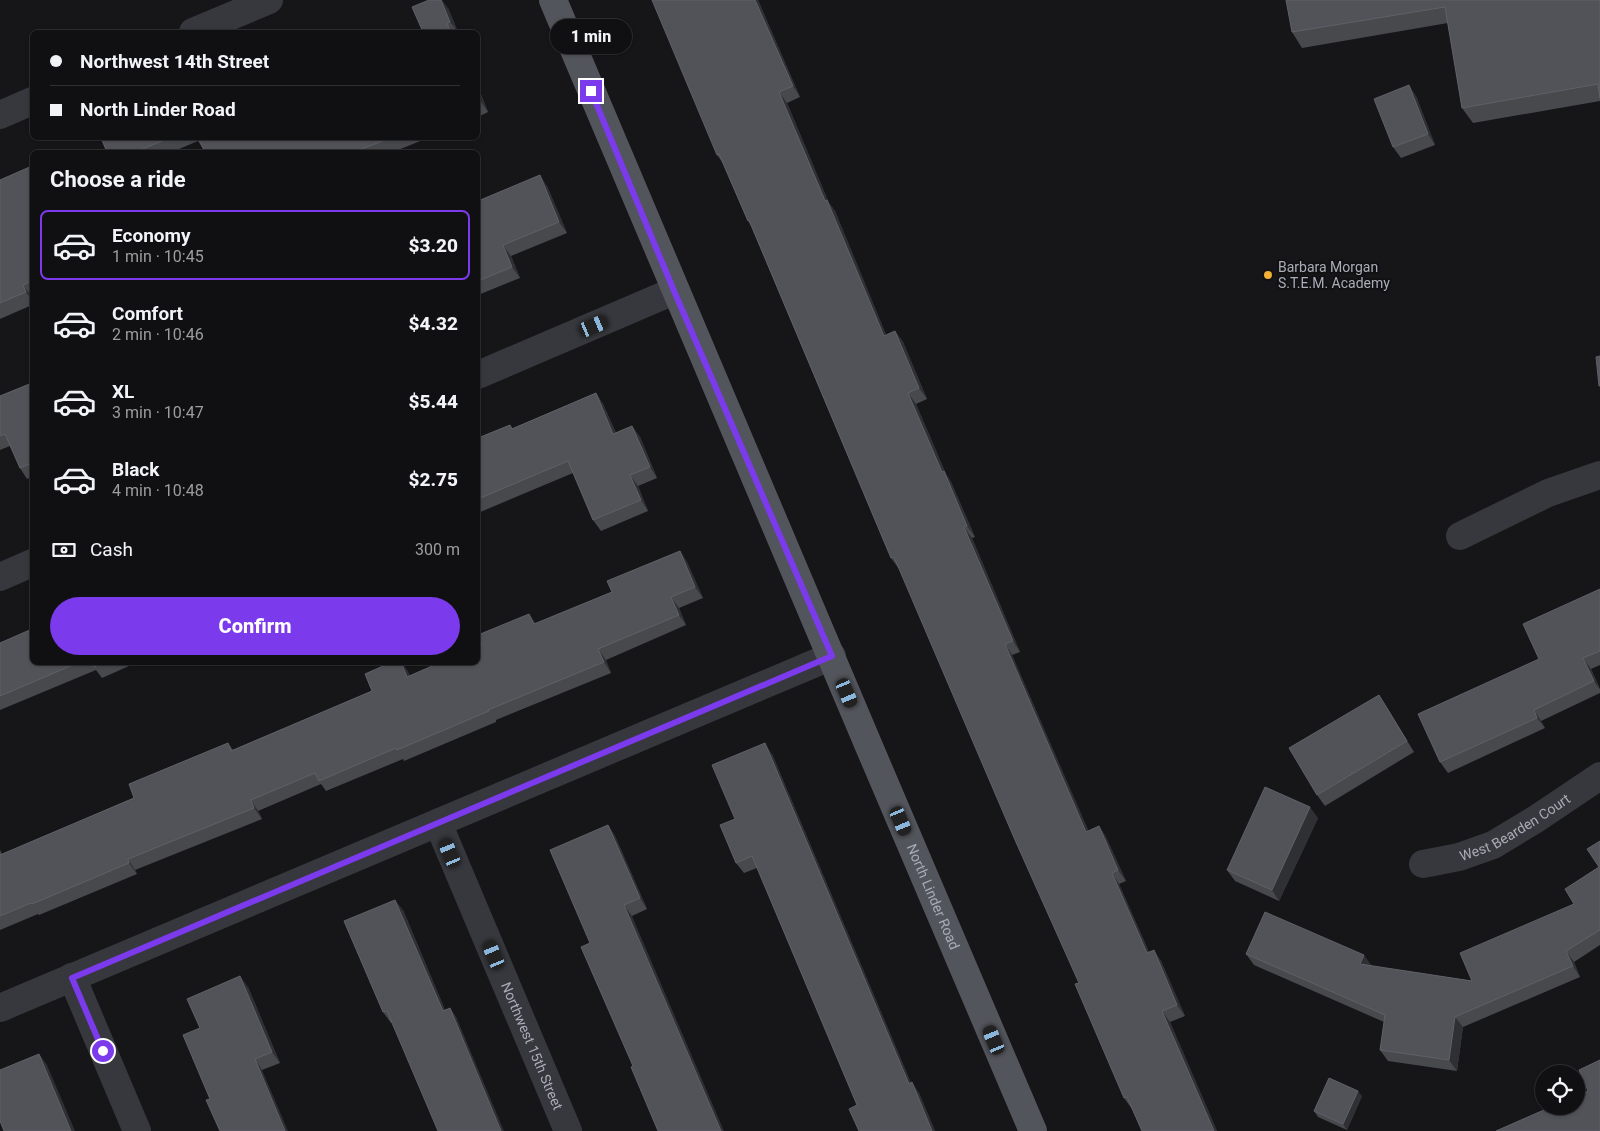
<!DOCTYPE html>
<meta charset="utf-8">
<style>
body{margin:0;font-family:Roboto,sans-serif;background:#1e1e20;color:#f1f3f6;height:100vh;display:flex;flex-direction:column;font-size:19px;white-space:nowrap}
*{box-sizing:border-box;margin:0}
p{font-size:16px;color:#9c9d9f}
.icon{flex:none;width:28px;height:28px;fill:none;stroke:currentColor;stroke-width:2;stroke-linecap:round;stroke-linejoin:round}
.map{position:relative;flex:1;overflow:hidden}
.drawer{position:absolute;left:30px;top:150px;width:450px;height:515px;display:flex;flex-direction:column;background:#101012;border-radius:8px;box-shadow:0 1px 4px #0004,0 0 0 1px #303032}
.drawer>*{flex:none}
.hud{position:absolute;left:30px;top:30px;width:450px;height:110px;border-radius:8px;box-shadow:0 1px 4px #0004,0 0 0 1px #303032;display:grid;align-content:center;height:110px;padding:0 20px;background:#101012}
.fabs{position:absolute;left:1535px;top:1065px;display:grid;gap:10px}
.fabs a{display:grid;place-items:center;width:50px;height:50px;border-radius:50%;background:#101012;box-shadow:0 1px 4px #0004,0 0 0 1px #303032;font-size:25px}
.end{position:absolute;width:22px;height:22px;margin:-11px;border:6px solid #7c3aed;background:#fff;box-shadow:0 0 0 2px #fff}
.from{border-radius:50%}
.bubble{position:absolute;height:35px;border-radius:18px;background:#101012;box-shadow:0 1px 4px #0004,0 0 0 1px #303032;font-size:16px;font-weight:800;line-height:35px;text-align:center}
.car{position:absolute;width:15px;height:30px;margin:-15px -8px;border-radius:6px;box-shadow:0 0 4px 1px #0007;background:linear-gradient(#222 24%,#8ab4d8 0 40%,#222 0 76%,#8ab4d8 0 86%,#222 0)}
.hud b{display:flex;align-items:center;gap:18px;height:48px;font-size:19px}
.hud b+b{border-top:1px solid #303032}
.hud i{width:12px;height:12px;background:#f1f3f6}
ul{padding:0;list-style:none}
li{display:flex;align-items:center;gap:15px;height:70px;margin:0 10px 8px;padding:0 10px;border:2px solid transparent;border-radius:8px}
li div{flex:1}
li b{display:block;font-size:19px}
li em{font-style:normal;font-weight:800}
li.current{border-color:#7c3aed}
li>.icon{width:45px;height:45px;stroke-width:1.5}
h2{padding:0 20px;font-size:22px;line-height:60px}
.pay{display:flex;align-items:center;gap:12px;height:55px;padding:0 20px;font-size:19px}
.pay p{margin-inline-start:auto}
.primary-button{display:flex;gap:10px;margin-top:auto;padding:10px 20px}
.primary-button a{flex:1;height:58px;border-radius:30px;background:#7c3aed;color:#fff;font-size:20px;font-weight:800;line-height:58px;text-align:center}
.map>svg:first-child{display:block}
</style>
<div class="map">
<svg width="1600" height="1131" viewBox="0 0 1600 1131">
<rect width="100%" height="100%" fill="#161618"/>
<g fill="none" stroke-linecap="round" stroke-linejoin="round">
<g stroke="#37383d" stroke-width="28">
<path d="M193 32 269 0"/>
<path d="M0 115 32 101"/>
<path d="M478 375 674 291"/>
<path d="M1460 536 1548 493 1600 475"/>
<path d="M0 577 32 563"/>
<path id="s1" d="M438 823 568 1131"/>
<path id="s2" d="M1423 864 1459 857 1493 845 1536 819 1600 776"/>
<path d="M72 977 137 1131"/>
<path d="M0 1008 832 656"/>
</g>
<path stroke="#53555c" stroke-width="28" id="s3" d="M553 0C710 378 873 754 1033 1131"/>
</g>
<g fill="#47494d">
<path d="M758 0 800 97 787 103 829 203 835 211 886 335 895 331 903 342 927 399 916 404 946 474 951 482 975 537 972 538 1020 652 1012 655 1088 831 1099 826 1106 837 1126 881 1119 884 1149 952 1161 961 1185 1016 1170 1022 1217 1131H1142L1132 1109 1124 1098 1079 983 900 569H899L891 558 751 226 748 221 723 163 717 155Z"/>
<path d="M1286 0H1600V101L1473 123 1462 108 1448 23 1302 48 1292 32Z"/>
<path d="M448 8 458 32H423Z"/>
<path d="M478 87 488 112 478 117Z"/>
<path d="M1416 96 1435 145 1401 158 1393 147Z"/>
<path d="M101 138H428L393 152H205L202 147 198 141 172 152H107Z"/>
<path d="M32 166V305L0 319V180Z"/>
<path d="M547 186 567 233 511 256 520 278 478 295V201Z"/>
<path d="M32 383V477L27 479 20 468 10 446 0 450V396Z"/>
<path d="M596 393 603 404 616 433 632 426 640 437 657 478 638 486 648 511 601 531 593 520 573 473 478 513V438L513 428Z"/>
<path d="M680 551 687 562 703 598 679 608 686 625 606 660 611 673 496 720V722L404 761 403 759 326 791 321 784 258 811 262 819 135 870 137 874 39 915 38 914 0 930V850L2 854 134 798 228 743 233 750 372 691 407 670 410 676 612 592Z"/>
<path d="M1600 589V665L1591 669 1600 689V693L1541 721 1545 728 1448 773 1440 762 1539 659Z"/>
<path d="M0 643 32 662H138L102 678 96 670 0 710Z"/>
<path d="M1386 706 1414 752 1325 806 1317 795Z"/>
<path d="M772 754 911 1083 919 1093 935 1131H859L857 1105 757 868 744 873 736 863 735 819Z"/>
<path d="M1318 818 1279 901 1235 881 1227 870Z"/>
<path d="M608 825 615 836 647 909 632 916 633 1066 590 943Z"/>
<path d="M1600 841V945L1574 962 1580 977 1463 1027 1457 1071 1388 1061 1380 1050 1384 1022 1254 965 1246 954 1372 966 1472 981 1574 904 1599 867Z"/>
<path d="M403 910 445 1010 450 1008 457 1019 391 1023 383 1012Z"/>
<path d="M248 987 280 1063 262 1070 210 1099 200 1028Z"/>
<path d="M1362 1096 1347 1130 1318 1117 1314 1111Z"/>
</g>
<g fill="#2f3033">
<path d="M441 0H442L448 8 458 32 450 22Z"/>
<path d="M755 0H758L800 97 793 86Z"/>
<path d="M447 23 453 32H451Z"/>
<path d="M1409 85 1416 96 1435 145 1428 134Z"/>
<path d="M478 87 488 112 479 99 478 95Z"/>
<path d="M779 92 787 103 829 203 835 211 891 346 884 336Z"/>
<path d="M540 175 547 186 567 233 559 222Z"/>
<path d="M503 245 511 256 520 278 512 267Z"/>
<path d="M23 285 32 297V301L26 292Z"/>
<path d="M895 331 903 342 927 399 919 388Z"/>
<path d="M596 393 603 404 621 445 613 434Z"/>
<path d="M908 393 916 404 946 474 951 482 975 537 967 526 942 472Z"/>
<path d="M632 426 640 437 657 478 650 467Z"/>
<path d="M630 475 638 486 648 511 641 500Z"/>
<path d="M964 527 972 538 1020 652 1013 641Z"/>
<path d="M680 551 687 562 703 598 695 587Z"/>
<path d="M671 597 679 608 686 625 679 615Z"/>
<path d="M529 614 537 625 534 624Z"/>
<path d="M1005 644 1012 655 1094 843 1086 832Z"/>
<path d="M598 649 606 660 611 673 604 662Z"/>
<path d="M1583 658 1591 669 1600 690 1594 681Z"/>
<path d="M401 662H402L407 670 415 688 407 677Z"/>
<path d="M1534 710 1541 721 1545 728 1537 718Z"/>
<path d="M765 743 772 754 916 1095 909 1084Z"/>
<path d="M251 800 258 811 262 819 254 808Z"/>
<path d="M1310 807 1318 818 1279 901 1272 890Z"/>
<path d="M608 825 615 836 647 909 640 898Z"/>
<path d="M1099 826 1106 837 1126 881 1118 870Z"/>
<path d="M128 859 135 870 137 874 129 863Z"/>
<path d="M1112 873 1119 884 1154 964 1147 953Z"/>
<path d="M395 900 403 910 450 1022 443 1011Z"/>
<path d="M624 905 632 916 724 1131H721Z"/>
<path d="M1154 950 1161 961 1185 1016 1177 1005Z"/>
<path d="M1566 951 1574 962 1580 977 1573 966Z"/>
<path d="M1364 955 1372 966 1360 964Z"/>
<path d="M240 976 248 987 280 1063 272 1052Z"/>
<path d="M450 1008 457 1019 504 1131H501Z"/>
<path d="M1162 1011 1170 1022 1217 1131H1214Z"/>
<path d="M1455 1017 1463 1027 1457 1071 1449 1060Z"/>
<path d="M39 1054 47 1065 75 1131H71Z"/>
<path d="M255 1059 262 1070 288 1131H285Z"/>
<path d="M912 1082 919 1093 935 1131H932Z"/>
<path d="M1358 1091 1362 1096 1347 1130 1343 1124Z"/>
</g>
<g fill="#525359" stroke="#5f6168">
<path d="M429 0H441L450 22 447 23 451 32H423L412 7Z"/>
<path d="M652 0H755L793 86 779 92 825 201 827 200 884 336 895 331 919 388 908 393 942 472 944 471 967 526 964 527 1013 641 1005 644 1086 832 1099 826 1118 870 1112 873 1147 953 1154 950 1177 1005 1162 1011 1214 1131H1142L1127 1097 1124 1098 1075 984 1079 983 1015 840 894 557 891 558 749 220 748 221 719 154 717 155Z"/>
<path d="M1286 0H1600V98L1598 84 1462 108 1445 7 1292 32Z"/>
<path d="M1409 85 1428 134 1393 147 1374 99Z"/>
<path d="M101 138H169L138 151V152H107Z"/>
<path d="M198 138H390L354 152H205Z"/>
<path d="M32 166V281L23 285 26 292 0 303V180Z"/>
<path d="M540 175 559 222 503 245 512 267 478 281V201Z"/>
<path d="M1600 356V386H1599L1596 357Z"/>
<path d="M32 383V463L20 468 5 434 0 436V396Z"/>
<path d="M596 393 613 434 632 426 650 467 630 475 641 500 593 520 568 461 478 499V438L510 425 512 429Z"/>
<path d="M680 551 695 587 671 597 679 615 598 649 604 662 488 710 489 711 397 750 396 748 319 781 315 773 251 800 254 808 128 859 129 863 32 904 31 903 0 916V855L134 798 129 784 228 743 231 751 372 691 365 674 392 662H401L407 677 441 662H478V647L482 645 478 635 529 614 534 624 612 592 607 581Z"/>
<path d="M1600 589V651L1583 658 1594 681 1534 710 1537 718 1440 762 1418 714 1539 659 1523 624Z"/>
<path d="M32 629V662H80L0 696V643Z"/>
<path d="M92 662H105L94 667Z"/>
<path d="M1379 695 1407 741 1317 795 1289 748Z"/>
<path d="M765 743 909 1084 912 1082 932 1131H859L849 1109 857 1105 752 856 736 863 720 825 735 819 712 765Z"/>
<path d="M1265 787 1310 807 1272 890 1227 870Z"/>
<path d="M608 825 640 898 624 905 721 1131H658L631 1067 633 1066 581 947 590 943 550 850Z"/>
<path d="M1600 841V930L1566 951 1573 966 1455 1017 1449 1060 1380 1050 1385 1015 1246 954 1265 912 1364 955 1360 964 1472 981 1460 953 1574 904 1565 889 1599 867 1587 849Z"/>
<path d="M395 900 443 1011 450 1008 501 1131H438L387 1011 383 1012 344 921Z"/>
<path d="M240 976 272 1052 255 1059 285 1131H220L206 1100 210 1099 183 1035 200 1028 187 999Z"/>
<path d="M39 1054 71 1131H4L0 1121V1070Z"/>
<path d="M1600 1060V1131H1496L1553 1106H1576V1096L1588 1091 1579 1070Z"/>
<path d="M1329 1078 1358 1091 1343 1124 1314 1111Z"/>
</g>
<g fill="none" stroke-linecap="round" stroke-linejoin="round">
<path stroke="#7c3aed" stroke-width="6" d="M103 1051 72 978 832 656 674 291 591 91"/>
</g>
<circle fill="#f2b134" stroke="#111113" stroke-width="2" cx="1268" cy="275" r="5"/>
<g text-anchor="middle" stroke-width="4" stroke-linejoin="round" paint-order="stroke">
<g font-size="14" fill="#a8adb8" stroke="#111113" text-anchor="start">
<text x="1278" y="272">Barbara Morgan<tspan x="1278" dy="16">S.T.E.M. Academy</tspan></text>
</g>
<g font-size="14" fill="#a8adb8" stroke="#111113">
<text dy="5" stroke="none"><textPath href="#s2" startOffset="100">West Bearden Court</textPath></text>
<text dy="5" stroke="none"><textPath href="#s3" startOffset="974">North Linder Road</textPath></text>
<text dy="5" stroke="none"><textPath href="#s1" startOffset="242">Northwest 15th Street</textPath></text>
</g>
</g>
</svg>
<div class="fabs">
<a><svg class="icon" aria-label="locate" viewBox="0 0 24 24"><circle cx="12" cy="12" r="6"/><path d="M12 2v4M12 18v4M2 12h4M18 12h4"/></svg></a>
</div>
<i class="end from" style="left:103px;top:1051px"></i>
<i class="end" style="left:591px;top:91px"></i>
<div class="bubble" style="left:550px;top:19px;width:82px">1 min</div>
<i class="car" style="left:594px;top:326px;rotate:67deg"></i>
<i class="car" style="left:847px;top:693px;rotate:157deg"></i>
<i class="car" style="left:901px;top:821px;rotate:157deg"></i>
<i class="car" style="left:450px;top:853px;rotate:337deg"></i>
<i class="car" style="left:494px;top:955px;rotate:337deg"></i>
<i class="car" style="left:994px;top:1040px;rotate:337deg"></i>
<div class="hud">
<b><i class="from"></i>Northwest 14th Street</b>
<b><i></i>North Linder Road</b>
</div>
<section class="drawer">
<h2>Choose a ride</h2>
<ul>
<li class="current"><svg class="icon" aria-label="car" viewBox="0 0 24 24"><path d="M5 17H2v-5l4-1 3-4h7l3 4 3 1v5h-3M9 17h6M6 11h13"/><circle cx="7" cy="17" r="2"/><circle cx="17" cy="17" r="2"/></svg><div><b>Economy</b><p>1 min · 10:45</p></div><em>$3.20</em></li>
<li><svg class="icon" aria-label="car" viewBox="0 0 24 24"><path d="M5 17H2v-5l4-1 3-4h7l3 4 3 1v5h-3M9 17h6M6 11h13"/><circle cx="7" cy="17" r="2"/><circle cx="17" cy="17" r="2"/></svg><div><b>Comfort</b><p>2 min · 10:46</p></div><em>$4.32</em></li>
<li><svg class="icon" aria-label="car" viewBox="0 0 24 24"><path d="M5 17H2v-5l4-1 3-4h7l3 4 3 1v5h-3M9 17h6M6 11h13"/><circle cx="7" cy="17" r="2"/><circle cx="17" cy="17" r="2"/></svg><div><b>XL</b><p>3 min · 10:47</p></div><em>$5.44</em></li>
<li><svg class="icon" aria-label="car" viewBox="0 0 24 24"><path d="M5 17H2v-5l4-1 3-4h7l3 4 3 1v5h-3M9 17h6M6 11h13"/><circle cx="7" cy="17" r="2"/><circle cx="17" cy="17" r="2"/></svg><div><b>Black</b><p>4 min · 10:48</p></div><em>$2.75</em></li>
</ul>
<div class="pay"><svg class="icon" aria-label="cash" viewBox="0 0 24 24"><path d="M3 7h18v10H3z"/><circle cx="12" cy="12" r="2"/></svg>Cash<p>300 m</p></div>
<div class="primary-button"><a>Confirm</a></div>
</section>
</div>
